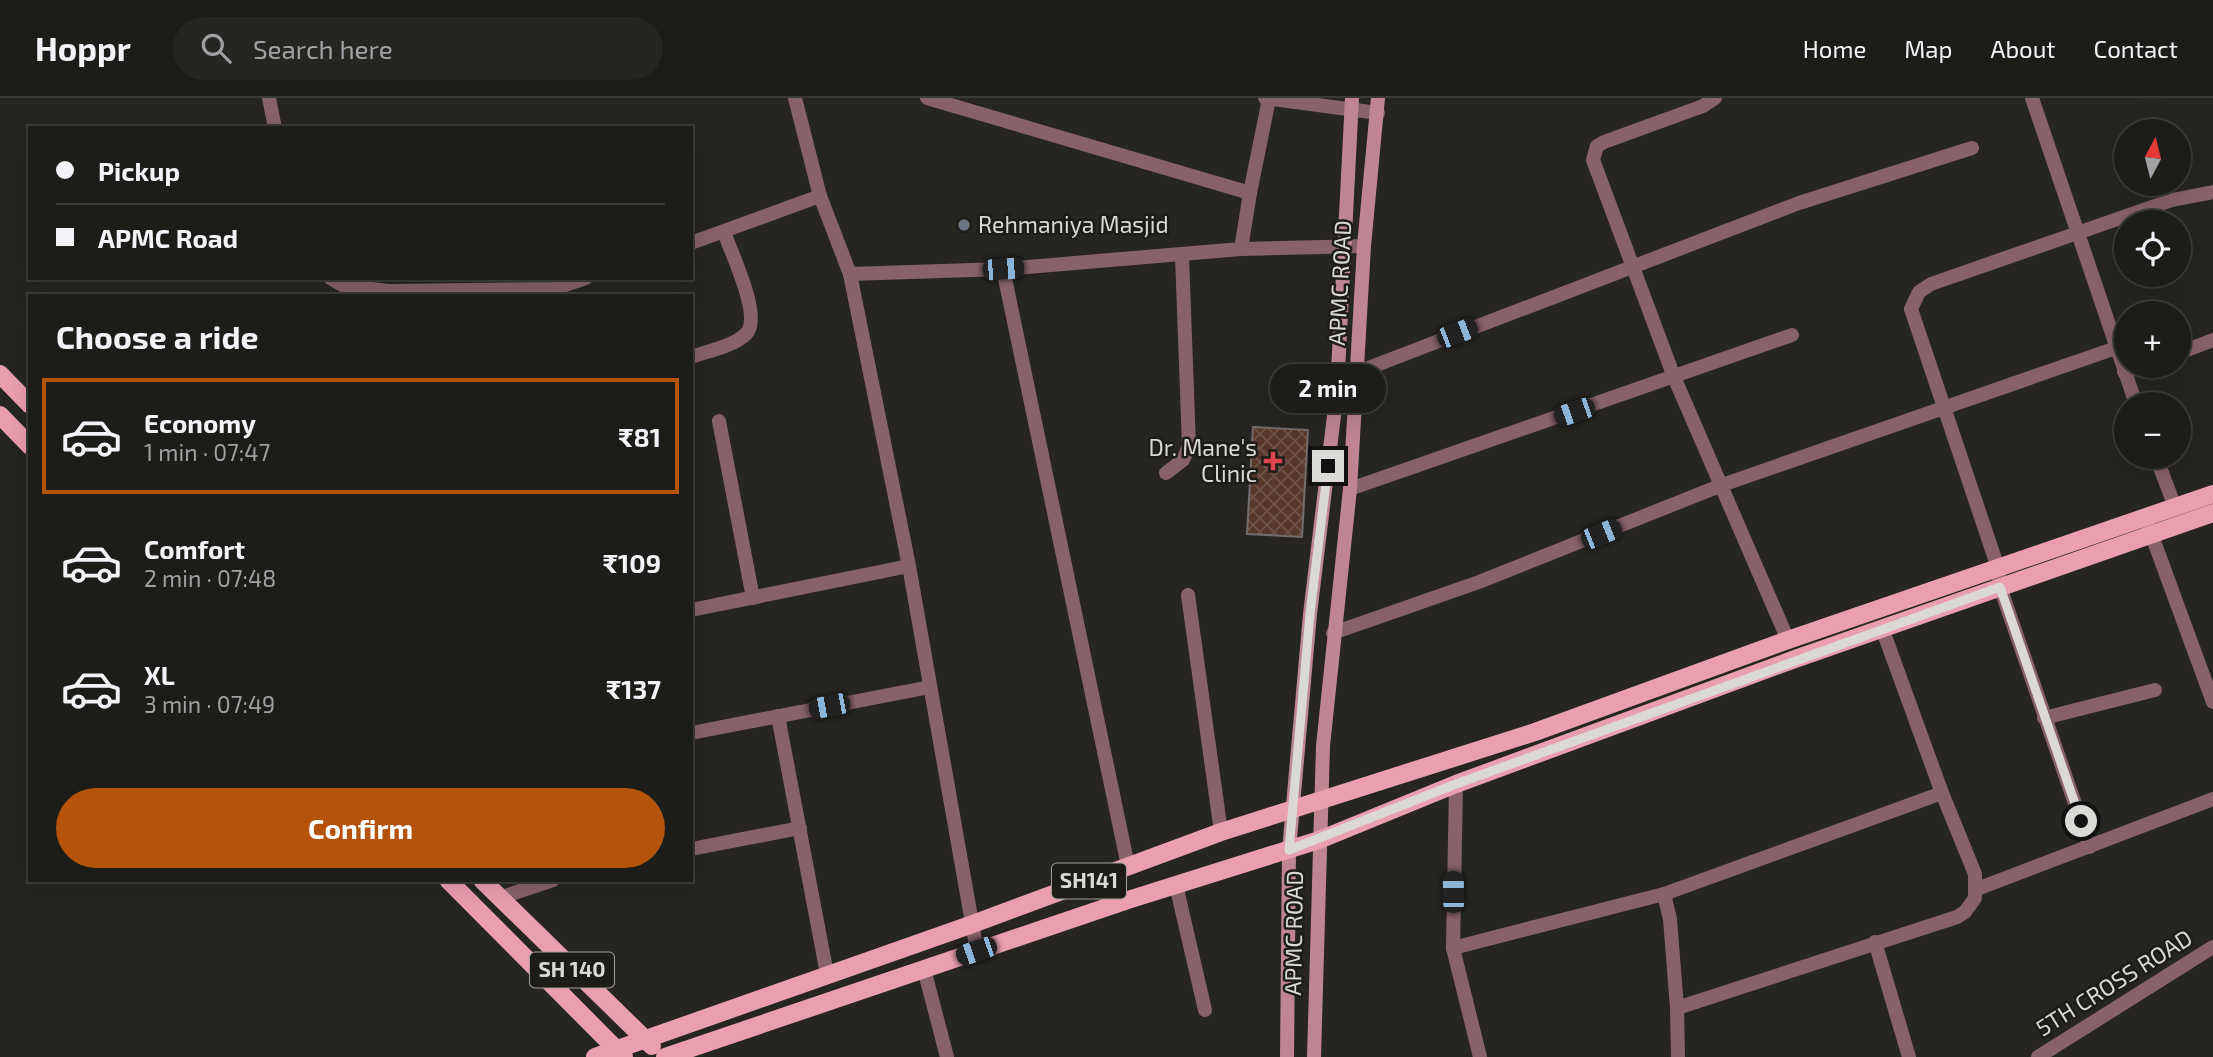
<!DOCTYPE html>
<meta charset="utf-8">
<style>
body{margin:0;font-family:"Exo 2",sans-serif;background:#252522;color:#f1f3f6;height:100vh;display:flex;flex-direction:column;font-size:26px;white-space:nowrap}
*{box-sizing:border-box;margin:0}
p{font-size:23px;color:#a0a1a2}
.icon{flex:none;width:38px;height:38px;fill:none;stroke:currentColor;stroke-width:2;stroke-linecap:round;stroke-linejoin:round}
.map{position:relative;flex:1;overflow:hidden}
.sheet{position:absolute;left:28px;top:196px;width:665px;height:588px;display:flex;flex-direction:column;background:#1c1c19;border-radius:0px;box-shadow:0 7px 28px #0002,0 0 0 2px #3a3a38}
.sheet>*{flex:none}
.top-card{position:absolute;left:28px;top:28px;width:665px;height:154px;border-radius:0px;box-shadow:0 7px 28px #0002,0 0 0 2px #3a3a38;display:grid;align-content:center;height:154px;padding:0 28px;background:#1c1c19}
.needle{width:46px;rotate:7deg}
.buttons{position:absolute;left:2114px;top:21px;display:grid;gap:14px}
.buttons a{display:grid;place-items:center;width:77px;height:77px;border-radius:50%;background:#1c1c19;box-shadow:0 7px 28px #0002,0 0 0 2px #3a3a38;font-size:35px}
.end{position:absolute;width:32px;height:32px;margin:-16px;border:9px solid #dad9d6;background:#111;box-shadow:0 0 0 4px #111}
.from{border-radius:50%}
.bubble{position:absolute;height:49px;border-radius:24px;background:#1c1c19;box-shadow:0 7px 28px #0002,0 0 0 2px #3a3a38;font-size:23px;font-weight:700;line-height:49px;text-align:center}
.car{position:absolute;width:21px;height:42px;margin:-21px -10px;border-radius:9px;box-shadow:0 0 5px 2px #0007;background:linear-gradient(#222 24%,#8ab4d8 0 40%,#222 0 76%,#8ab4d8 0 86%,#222 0)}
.top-card b{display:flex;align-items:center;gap:24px;height:66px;font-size:26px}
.top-card b+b{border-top:2px solid #3a3a38}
.top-card i{width:18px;height:18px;background:#f1f3f6}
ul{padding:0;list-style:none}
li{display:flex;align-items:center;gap:21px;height:116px;margin:0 14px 10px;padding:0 14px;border:4px solid transparent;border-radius:0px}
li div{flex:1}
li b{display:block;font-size:26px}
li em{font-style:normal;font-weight:700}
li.on{border-color:#b45309}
li>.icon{width:63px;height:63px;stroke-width:1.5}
h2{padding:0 28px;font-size:32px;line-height:84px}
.primary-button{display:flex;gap:14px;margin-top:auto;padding:14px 28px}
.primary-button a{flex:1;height:80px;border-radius:42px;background:#b45309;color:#fff;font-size:28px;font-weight:700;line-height:80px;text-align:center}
header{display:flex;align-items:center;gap:42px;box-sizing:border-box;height:98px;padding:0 35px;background:#1c1c19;border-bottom:2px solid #3a3a38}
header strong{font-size:33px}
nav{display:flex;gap:38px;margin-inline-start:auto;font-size:24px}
.search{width:490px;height:63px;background:#252522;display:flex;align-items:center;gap:18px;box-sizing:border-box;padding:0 24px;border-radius:38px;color:#a0a1a2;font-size:26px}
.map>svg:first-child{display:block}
</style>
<header>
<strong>Hoppr</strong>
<div class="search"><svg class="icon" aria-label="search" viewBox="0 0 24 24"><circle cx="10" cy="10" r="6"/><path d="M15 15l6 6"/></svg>Search here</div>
<nav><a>Home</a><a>Map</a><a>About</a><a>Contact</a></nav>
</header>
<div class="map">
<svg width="2213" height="959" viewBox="0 0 2213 959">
<defs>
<pattern id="building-cross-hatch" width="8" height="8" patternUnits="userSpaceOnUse" patternTransform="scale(1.75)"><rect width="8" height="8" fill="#56372a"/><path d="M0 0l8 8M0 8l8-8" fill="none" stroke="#6e5348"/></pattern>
</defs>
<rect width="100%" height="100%" fill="#262521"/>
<path fill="url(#building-cross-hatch)" stroke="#726c6a" stroke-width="2" d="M1253 329 1308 332 1302 439 1247 436Z"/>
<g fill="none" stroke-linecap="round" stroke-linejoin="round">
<g stroke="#87626b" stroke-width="14">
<path d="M269 0 275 30"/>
<path d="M795 0 820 98 850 176 909 468 977 853"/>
<path d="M927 0 1250 95 1241 151 1364 148"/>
<path d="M1265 0 1378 15"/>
<path d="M1715 0 1703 8 1604 44 1597 48 1593 62 1674 279 1788 542"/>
<path d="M2032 0 2136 306"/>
<path d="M1250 95 1269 1"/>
<path d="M691 145 820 98"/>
<path d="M1003 171 1128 768"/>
<path d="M850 176 1003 171 1241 151"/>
<path d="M330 180 344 188 389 193 554 191 586 180"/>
<path d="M2179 255 2213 242"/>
<path d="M691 259C708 253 734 248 746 236 763 219 731 155 724 134"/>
<path d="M1358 274 1799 105 1972 50"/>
<path d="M2124 274 2141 268"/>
<path d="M719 323 753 500"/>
<path d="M2156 359 2175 409"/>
<path d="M1166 375 1183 362 1189 348 1182 158"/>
<path d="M1350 391 1792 237"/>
<path d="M2148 427 2213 604"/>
<path d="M1188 497 1221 734"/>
<path d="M691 512 909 468"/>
<path d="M1333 535 1479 484 1722 387 2116 250"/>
<path d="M778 618 827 876"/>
<path d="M2044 620 2155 592"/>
<path d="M691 635 930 589"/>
<path d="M1456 686 1453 850 1664 796 1670 821 1677 910 1957 819 1965 814 1975 800V776L1942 695 1882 530"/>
<path d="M2090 749 2000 489 1998 470 1911 211 1919 194 1931 186 2172 102 2213 94"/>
<path d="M691 751 800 730"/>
<path d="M1176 787 1205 912"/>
<path d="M1977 791 2213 701"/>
<path d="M1664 796 1942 695"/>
<path d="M499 800 553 782"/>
<path d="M1875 844 1909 959"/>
<path d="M1453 850 1480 959"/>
<path d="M924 871 947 959"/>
<path d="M1677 910 1678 959"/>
<path d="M2038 959 2213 849"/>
</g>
<g stroke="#bf8593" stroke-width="14">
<path d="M1287 959 1289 752 1310 516 1337 293 1352 0"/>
<path d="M1314 959 1323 648 1350 391 1364 148 1378 0"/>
</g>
<g stroke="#ea9fb1" stroke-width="18">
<path d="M0 276 30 307"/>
<path d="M0 317 30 348"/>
<path d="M448 782 624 959"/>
<path d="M482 782 652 948"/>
<path d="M595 959 970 827 1221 734 1535 634 1788 542 2213 396"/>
<path d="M665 959 1128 802 1319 742 1456 686 1795 561 2213 415"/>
</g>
</g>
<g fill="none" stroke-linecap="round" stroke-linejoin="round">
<path stroke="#dad9d6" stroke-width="9" d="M1328 368 1310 516 1289 752 1456 686 2000 489 2081 723"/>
</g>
<circle fill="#6b7280" stroke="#1d1c17" stroke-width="2.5" cx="964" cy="127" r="7"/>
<path fill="#e0444e" stroke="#1d1c17" stroke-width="2.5" d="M1269.5 352.5h7v7h7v7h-7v7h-7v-7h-7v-7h7z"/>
<g text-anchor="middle" stroke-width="5" stroke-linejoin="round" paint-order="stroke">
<g fill="#1d1c17" stroke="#a1a09d" stroke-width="2">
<rect x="1052" y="765.5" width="74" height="35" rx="5"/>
<rect x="530" y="854.5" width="84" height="35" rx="5"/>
</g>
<g font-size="21" font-weight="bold" fill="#dad9d6">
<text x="1089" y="790">SH141</text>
<text x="572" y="879">SH 140</text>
</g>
<g font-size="23" fill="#dad9d6" stroke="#1d1c17" text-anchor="start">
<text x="978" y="135">Rehmaniya Masjid</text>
<text x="1257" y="358" text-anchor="end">Dr. Mane's<tspan x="1257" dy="26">Clinic</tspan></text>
</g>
<g font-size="23" fill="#dad9d6" stroke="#1d1c17">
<text transform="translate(1340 185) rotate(-87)" y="8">APMC ROAD</text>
<text transform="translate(1294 835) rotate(-89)" y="8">APMC ROAD</text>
<text transform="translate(2114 885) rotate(-32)" y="8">5TH CROSS ROAD</text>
</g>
</g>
</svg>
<div class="buttons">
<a><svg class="needle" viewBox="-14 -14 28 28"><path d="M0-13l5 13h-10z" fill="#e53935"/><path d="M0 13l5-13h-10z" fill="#a0a1a2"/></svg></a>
<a><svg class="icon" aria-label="locate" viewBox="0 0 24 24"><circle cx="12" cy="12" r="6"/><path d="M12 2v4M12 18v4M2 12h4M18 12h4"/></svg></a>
<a>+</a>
<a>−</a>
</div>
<i class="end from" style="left:2081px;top:723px"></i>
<i class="end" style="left:1328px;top:368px"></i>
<div class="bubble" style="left:1270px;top:266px;width:116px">2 min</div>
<i class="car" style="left:1003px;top:171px;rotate:86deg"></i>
<i class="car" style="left:1457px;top:235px;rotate:69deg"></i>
<i class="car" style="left:1574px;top:314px;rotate:251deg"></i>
<i class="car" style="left:1601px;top:436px;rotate:68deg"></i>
<i class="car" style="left:829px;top:608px;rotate:259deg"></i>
<i class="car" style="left:1453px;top:794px;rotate:359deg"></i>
<i class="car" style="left:976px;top:853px;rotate:251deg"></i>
<div class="top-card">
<b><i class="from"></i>Pickup</b>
<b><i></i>APMC Road</b>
</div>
<section class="sheet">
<h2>Choose a ride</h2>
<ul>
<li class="on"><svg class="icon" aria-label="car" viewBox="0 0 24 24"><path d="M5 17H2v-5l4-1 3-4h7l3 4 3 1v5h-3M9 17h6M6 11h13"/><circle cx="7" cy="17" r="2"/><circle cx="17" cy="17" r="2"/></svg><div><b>Economy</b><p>1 min · 07:47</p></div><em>₹81</em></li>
<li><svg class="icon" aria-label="car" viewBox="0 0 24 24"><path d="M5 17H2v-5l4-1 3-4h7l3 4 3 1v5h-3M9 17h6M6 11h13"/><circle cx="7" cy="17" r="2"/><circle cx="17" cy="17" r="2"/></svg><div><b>Comfort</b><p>2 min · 07:48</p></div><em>₹109</em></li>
<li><svg class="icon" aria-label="car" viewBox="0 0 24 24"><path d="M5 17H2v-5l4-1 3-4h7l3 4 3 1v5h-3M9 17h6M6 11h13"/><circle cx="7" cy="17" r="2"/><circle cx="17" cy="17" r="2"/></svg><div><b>XL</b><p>3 min · 07:49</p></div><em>₹137</em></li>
</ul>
<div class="primary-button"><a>Confirm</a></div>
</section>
</div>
